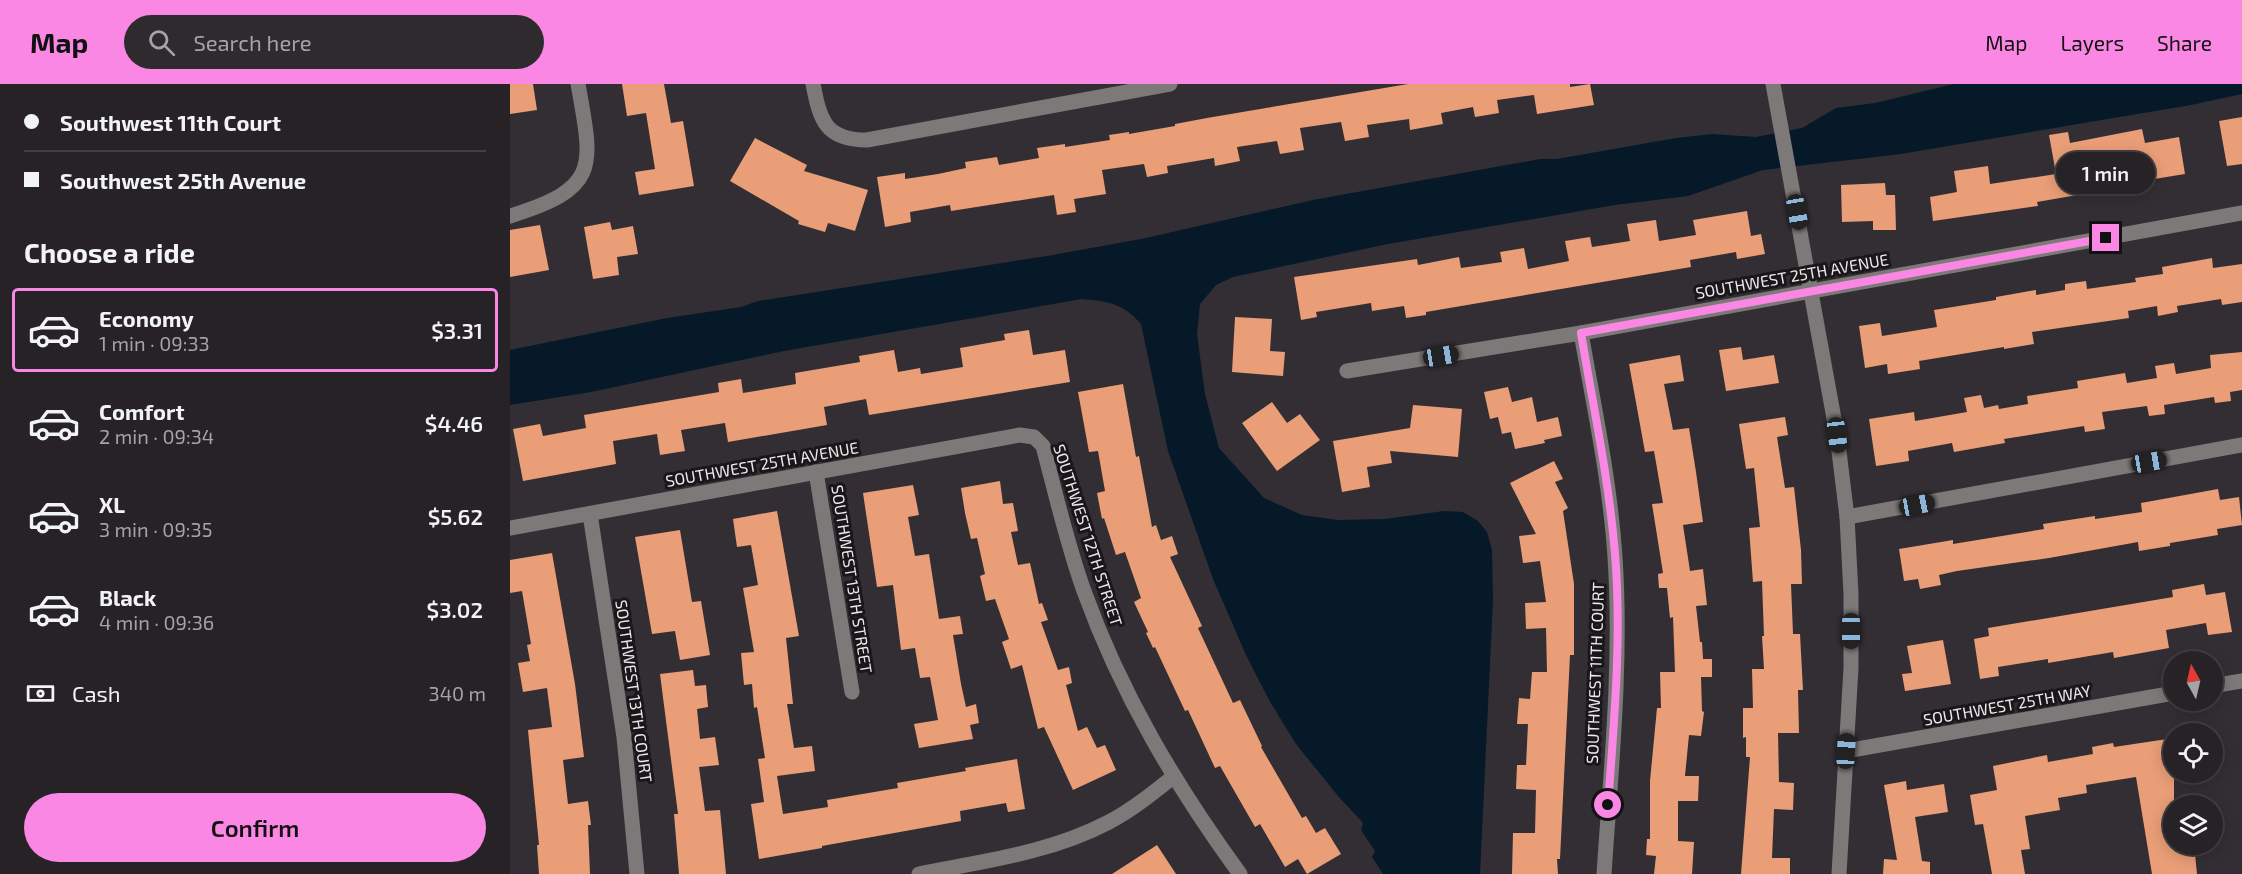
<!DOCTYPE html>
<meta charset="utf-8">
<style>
body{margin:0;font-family:"Exo 2",sans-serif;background:#2e2a2e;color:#f1f3f6;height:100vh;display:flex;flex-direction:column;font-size:22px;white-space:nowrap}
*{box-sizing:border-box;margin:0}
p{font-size:20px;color:#a4a4a7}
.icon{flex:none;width:33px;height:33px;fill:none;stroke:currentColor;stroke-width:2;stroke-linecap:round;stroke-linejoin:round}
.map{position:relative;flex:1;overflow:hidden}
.sheet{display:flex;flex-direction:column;background:#262226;width:510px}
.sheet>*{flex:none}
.top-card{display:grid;align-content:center;height:132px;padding:0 24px;background:#262226}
.needle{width:39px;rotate:352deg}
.buttons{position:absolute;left:1653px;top:567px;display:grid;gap:12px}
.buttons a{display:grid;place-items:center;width:60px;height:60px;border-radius:50%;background:#262226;box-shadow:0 3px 15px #0003,0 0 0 2px #423f43;font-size:30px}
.end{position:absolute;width:27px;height:27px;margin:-14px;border:8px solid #fb87e5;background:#111;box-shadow:0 0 0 3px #111}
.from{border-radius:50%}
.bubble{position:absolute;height:42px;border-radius:21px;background:#262226;box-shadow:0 3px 15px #0003,0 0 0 2px #423f43;font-size:20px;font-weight:600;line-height:42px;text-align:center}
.car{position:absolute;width:18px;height:36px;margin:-18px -9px;border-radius:8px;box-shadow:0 0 4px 2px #0007;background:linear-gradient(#222 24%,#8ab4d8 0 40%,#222 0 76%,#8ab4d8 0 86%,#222 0)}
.top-card b{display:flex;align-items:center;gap:21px;height:57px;font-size:22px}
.top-card b+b{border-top:2px solid #423f43}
.top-card i{width:15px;height:15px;background:#f1f3f6}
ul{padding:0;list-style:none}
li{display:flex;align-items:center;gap:18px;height:84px;margin:0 12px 9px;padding:0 12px;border:3px solid transparent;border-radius:6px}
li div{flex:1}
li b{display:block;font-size:22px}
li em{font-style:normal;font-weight:600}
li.active{border-color:#fb87e5}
li>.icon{width:54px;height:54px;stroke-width:1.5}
h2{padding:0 24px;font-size:27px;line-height:72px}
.pay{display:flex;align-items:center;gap:15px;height:66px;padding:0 24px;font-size:22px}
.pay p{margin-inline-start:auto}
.button{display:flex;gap:12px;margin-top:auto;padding:12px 24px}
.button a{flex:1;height:69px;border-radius:36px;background:#fb87e5;color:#111;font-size:24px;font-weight:600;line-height:69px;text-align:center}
header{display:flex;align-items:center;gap:36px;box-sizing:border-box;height:84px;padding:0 30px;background:#fb87e5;color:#111}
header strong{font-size:28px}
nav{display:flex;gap:33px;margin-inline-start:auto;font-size:21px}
.search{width:420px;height:54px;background:#2e2a2e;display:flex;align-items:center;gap:15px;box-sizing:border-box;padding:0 21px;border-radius:33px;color:#a4a4a7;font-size:22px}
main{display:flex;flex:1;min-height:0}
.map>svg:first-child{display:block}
</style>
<header>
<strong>Map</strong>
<div class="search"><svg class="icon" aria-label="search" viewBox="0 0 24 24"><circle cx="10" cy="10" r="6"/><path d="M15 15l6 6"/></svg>Search here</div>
<nav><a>Map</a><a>Layers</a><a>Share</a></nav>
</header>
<main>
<section class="sheet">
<div class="top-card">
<b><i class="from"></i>Southwest 11th Court</b>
<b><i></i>Southwest 25th Avenue</b>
</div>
<h2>Choose a ride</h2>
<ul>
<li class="active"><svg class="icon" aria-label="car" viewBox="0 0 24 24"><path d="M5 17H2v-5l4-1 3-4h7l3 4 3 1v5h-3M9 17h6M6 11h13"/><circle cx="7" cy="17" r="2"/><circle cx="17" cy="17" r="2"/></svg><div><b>Economy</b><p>1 min · 09:33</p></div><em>$3.31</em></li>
<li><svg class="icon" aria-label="car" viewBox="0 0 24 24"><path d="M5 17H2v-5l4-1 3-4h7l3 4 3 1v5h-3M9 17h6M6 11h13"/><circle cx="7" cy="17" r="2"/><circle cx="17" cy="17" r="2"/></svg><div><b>Comfort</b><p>2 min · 09:34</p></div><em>$4.46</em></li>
<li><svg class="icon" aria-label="car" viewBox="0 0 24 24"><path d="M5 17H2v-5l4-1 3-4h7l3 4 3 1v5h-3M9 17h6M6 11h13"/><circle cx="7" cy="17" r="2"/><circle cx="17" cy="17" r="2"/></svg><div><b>XL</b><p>3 min · 09:35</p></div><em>$5.62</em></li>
<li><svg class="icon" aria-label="car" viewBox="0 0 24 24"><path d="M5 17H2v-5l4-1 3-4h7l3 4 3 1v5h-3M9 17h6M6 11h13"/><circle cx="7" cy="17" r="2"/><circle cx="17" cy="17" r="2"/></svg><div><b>Black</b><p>4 min · 09:36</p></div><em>$3.02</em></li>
</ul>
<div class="pay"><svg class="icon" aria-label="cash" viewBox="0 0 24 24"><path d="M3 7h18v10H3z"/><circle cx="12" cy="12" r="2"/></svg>Cash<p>340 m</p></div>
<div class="button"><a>Confirm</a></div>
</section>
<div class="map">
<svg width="1732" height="790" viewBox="0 0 1732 790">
<rect width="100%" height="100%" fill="#332e33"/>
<path fill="#051929" d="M1444 0H1732V10L1681 21 1391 70 1253 86 1178 112 1105 121 878 160 723 193 706 201 690 220 687 250 695 310 709 364 754 414 792 431 828 436 875 435 934 427 953 428 968 437 977 448 982 466 983 516 970 790H873L862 773 865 767 851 746 853 739 828 712 786 660 759 616 736 571 703 495 658 367 631 240C614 220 598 217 572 215L274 267 81 308 0 321V266L157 234 231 223 248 217 537 172 636 154 803 116 1030 75H1047L1166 54 1202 50 1246 53 1292 44 1326 24 1365 19Z"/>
<g fill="#e99e77">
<path d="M0 0H23L27 26 0 30Z"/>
<path d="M112 0H154L161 39 173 37 184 102 129 111 125 88 145 85 136 29 117 32Z"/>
<path d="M898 0H1060V3L1080 0 1084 21 1027 30 1024 11 987 16 989 29 965 33 963 23 931 29 933 40 900 46 899 35 857 41 859 53 835 57 831 38 790 44 794 66 770 70 767 57 727 63 730 77 705 82 704 74 657 82 658 89 637 93 634 80 592 86 596 110 564 115 566 128 547 131 544 111 441 127 440 121 400 128 401 138 375 143 367 93 395 89V95L428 90 456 84 455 78 487 73 489 81 529 74 527 64 555 60V63L600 56 599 51 619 48V50L665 42V40L697 34Z"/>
<path d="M1732 33V80L1717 82 1709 37Z"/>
<path d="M1632 45 1635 59 1669 53 1675 90 1595 103 1596 106 1527 118 1528 122 1423 137 1420 113 1447 108 1444 87 1478 82 1480 100 1546 90 1539 51 1558 48 1560 59Z"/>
<path d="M245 54 297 81 294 87 358 106 345 147 318 139 315 148 288 140 289 137 220 97Z"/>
<path d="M1375 99 1376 111H1385L1386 146H1363V137L1332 138 1331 101Z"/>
<path d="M1237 127 1241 152 1251 150 1255 170 1227 175 1226 168 1180 176 1181 183 916 228V231L896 234 894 222 862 227 861 219 806 228 807 233 791 236 784 193 907 175 908 181 949 173 951 184 992 178 990 168 1014 164 1018 185 1059 177 1055 157 1080 153 1082 163 1120 157 1117 140 1146 136 1149 157 1186 151 1183 136Z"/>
<path d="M100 138 102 146 123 142 128 170 107 173 109 191 83 195 74 143Z"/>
<path d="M30 141 39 186 0 193V146Z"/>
<path d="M1702 174 1703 184 1732 180V218L1712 221 1711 215 1667 222 1668 228 1648 232 1647 222 1618 227 1619 234 1522 248 1524 260 1494 265V263L1409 277 1410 285 1378 290 1377 280 1355 284 1349 242 1370 239 1372 252 1427 243 1424 226 1486 216V213L1526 206V211L1555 206V200L1576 197 1577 205 1626 198 1625 194 1653 190 1652 183Z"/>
<path d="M725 233 762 235 760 267 775 268 773 292 722 288Z"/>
<path d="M519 246 523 271 555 266 560 298 359 331 356 315 314 323 317 341 218 358 215 339 171 346 175 367 150 371 147 350 103 357 106 380 13 397 3 345 30 340 33 352 76 344 74 331 209 308 208 299 231 295 233 309 286 300 285 289 350 278 349 272 384 266 388 288 410 284 411 290 453 283 450 264 495 256 494 250Z"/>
<path d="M1231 263 1233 276 1264 271 1269 299 1216 307 1209 266Z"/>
<path d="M1732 268V306L1720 308 1721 317 1705 319 1704 313 1654 321 1655 330 1639 332 1637 322 1592 328 1595 345 1575 348 1574 342 1494 355 1495 359 1444 368 1442 359 1398 367 1399 377 1366 382 1359 335 1404 328 1405 337 1457 328 1454 314 1471 311 1474 324 1488 321 1489 325 1518 320 1517 312 1568 304 1567 297 1615 289 1617 299 1647 294 1645 282 1664 279 1666 290 1701 284 1700 271Z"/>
<path d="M1170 271 1174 297 1154 300 1163 346 1179 344 1186 388 1193 438 1173 441 1180 487 1193 485 1197 521 1186 522 1190 558H1192L1193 575H1202V593H1191L1192 627 1194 628 1191 652 1179 651 1175 692H1189L1188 717H1168V757L1184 758 1182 790H1144L1146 772 1136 771 1137 755H1140V697L1147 624H1151L1150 588H1165L1163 533 1160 534 1157 504H1149L1148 490 1153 489 1142 420 1153 419 1144 367 1135 368 1119 280Z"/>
<path d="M613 300 626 373 629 372 642 443 646 441 651 456 662 452 668 470 660 473 692 542 688 544 723 619 730 616 752 662 751 663 792 734 796 732 806 749 815 744 831 770 797 790 788 775 775 783 750 740 745 743 710 682 705 684 678 626 675 627 645 563 643 564 636 549 638 548 624 518 631 514 615 468 606 471 594 434 592 435 587 409 595 407 588 367 579 368 568 308Z"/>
<path d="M998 303 1002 318 1022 313 1027 338 1048 333 1052 352 1034 356 1035 359 1005 365 1001 348 992 350 988 333 980 335 974 308Z"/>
<path d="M762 318 777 339 790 330 810 356 767 387 732 339Z"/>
<path d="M903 321 952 325 948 373 880 367 882 379 857 383 860 403 832 408 823 357 900 344Z"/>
<path d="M1275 333 1278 351 1267 353 1275 404 1284 403 1291 466 1292 500H1281L1283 550H1290L1293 606H1288L1289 649H1268L1269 698 1284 699 1283 726 1264 725 1262 774H1280V790H1231L1240 673H1236V653L1233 654V624H1243L1242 585H1254L1252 552H1254L1252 497 1243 498 1239 444 1250 443 1244 384 1236 385 1229 340Z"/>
<path d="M1044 377 1053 395 1045 398 1058 424 1053 427 1064 500V571H1060L1050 775H1047L1048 790H1002L1003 749H1025L1026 706 1006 705 1007 681H1016L1018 640H1007L1009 614 1020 615 1022 588H1037L1036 544 1016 545 1015 519 1036 518 1030 477 1013 479 1009 452 1026 450 1000 399Z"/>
<path d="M490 397 493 420 503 419 508 447 501 448 508 481 520 479 529 520 532 519 538 536 531 538 548 586 559 583 562 599 556 601 568 647 577 643 587 664 595 661 606 686 563 706 534 643 528 645 512 581 501 585 492 558 499 555 485 515 476 517 470 492 475 490 467 454 461 455 455 429 451 404Z"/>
<path d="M403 401 409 431 398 433 405 472 419 470 429 535 450 532 453 550 443 551 451 600 456 623 466 620 469 639 460 641 463 655 409 664 404 640 428 636 420 593 410 594 405 564 391 566 383 501 367 503 353 409Z"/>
<path d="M1708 405 1710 416 1729 413 1732 441 1707 445 1708 451 1660 459V462L1629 467 1628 458 1539 474 1447 487 1429 491 1431 501 1410 505 1408 495 1394 497 1389 465 1443 456V460L1534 445 1533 440 1585 432V435L1632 428 1631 419Z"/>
<path d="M267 427 289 552 276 554 283 620H277L284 664 302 662 305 687 267 692 273 730 318 723 317 716 388 704 387 699 456 687 455 684 507 675 515 725 498 728 496 719 450 727 451 737 312 762V764L249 775 241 720 254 718 248 675 255 674 247 623 244 624 242 600 234 601 231 569 244 568 233 504 248 501 241 461 227 463 223 435Z"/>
<path d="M170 446 182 518 191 517 200 571 170 576 165 547 142 550 125 453Z"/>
<path d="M42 469 65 600 74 673 53 676 58 720 78 717 81 741H78L80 790H29L27 761H29L18 646 42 643 37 604 13 608 8 579 20 577 17 561 21 560 12 507 0 509V476Z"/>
<path d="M1694 500 1696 511 1715 508 1722 548 1698 551 1696 539 1656 546 1659 564 1604 574 1603 568 1538 579V575L1488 583 1489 592 1470 595 1464 555 1479 552 1478 544 1663 513 1662 506Z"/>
<path d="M1433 556 1441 600 1395 607 1392 590 1402 589 1397 562Z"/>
<path d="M183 586 185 602 196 601 198 623 187 625 190 655 205 653 209 681 189 683 195 727 210 726 216 790H169L164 730H168L150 590Z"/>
<path d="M1664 654V760H1684L1687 790H1642L1626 693 1576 701 1577 709 1548 714 1550 726 1515 732 1520 765 1511 766 1515 790H1482L1473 740 1465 741 1460 711 1487 706 1483 682 1537 671 1538 678 1583 670 1582 663 1603 659 1604 663Z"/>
<path d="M1396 697 1397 706 1434 700 1438 728 1405 733 1412 777 1420 778V790H1373L1374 775 1387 776 1374 701Z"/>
<path d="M647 761 666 790H602Z"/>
</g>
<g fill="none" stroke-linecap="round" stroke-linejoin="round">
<g stroke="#7c7978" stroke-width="15">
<path d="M303 0C310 36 315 56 357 56L660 0"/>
<path d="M1263 0 1327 351 1337 433 1341 510V584L1329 790"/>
<path d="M0 132C90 104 83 84 68 0"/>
<path d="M1071 249C1084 323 1100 397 1105 473 1112 578 1101 685 1094 790"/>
<path d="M837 287 1071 249 1732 129"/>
<path d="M306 388 342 608"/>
<path d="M80 430 114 653 127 790"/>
<path d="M1337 433 1732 361"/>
<path d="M0 444 510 351 524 353 533 362C546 411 557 460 574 507 611 610 666 702 730 790"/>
<path d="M1702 602 1732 597"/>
<path d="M1336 667 1664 609"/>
<path d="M409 790C474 777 540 769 599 738 622 726 643 709 663 693"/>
</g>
</g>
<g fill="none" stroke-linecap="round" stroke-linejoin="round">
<path stroke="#fb87e5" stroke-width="8" d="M1098 721C1104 638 1112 553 1105 470 1099 395 1083 322 1071 249L1596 154"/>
</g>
<g text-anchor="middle" stroke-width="6" stroke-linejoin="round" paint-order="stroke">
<g font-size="16" fill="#ece9ec" stroke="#191719">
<text transform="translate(1282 192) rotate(-10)" y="6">SOUTHWEST 25TH AVENUE</text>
<text transform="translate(252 380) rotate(-10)" y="6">SOUTHWEST 25TH AVENUE</text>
<text transform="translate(578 451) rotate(72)" y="6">SOUTHWEST 12TH STREET</text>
<text transform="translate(342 495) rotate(81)" y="6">SOUTHWEST 13TH STREET</text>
<text transform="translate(1085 589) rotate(-88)" y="6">SOUTHWEST 11TH COURT</text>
<text transform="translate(124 607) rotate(82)" y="6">SOUTHWEST 13TH COURT</text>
<text transform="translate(1497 621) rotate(-10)" y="6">SOUTHWEST 25TH WAY</text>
</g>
</g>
</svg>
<div class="buttons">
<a><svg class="needle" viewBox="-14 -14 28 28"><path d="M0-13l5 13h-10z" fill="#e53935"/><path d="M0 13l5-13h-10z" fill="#a4a4a7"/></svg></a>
<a><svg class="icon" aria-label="locate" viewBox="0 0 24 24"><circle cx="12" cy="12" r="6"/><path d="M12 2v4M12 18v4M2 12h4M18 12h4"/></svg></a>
<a><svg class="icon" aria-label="layers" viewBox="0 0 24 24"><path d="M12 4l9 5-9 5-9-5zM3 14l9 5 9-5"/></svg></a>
</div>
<i class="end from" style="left:1098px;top:721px"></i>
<i class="end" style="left:1596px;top:154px"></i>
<div class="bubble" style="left:1546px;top:68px;width:99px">1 min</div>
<i class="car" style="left:1287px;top:128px;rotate:170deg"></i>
<i class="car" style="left:931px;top:272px;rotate:81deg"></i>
<i class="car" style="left:1327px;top:351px;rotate:173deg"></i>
<i class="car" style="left:1639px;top:378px;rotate:80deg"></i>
<i class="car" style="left:1407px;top:421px;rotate:79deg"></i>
<i class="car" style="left:1341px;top:547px;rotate:180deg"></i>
<i class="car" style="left:1336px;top:667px;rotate:3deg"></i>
</div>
</main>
